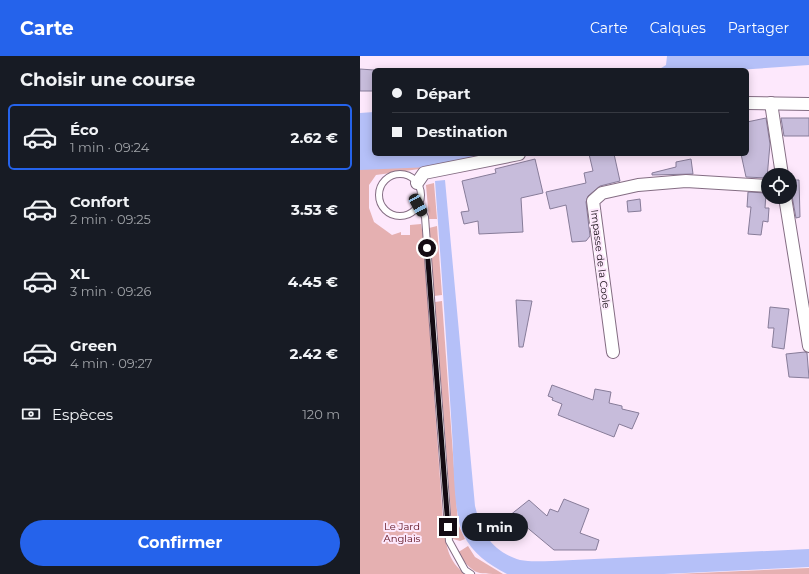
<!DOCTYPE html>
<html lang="fr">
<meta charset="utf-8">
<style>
body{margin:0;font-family:Montserrat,sans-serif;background:#242831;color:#f1f3f6;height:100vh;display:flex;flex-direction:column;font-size:15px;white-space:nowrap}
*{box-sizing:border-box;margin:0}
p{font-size:13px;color:#9ea1a6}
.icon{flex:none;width:22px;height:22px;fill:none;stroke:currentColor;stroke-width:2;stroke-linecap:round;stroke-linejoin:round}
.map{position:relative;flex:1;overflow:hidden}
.drawer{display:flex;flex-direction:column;background:#171b24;width:360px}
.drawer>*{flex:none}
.hud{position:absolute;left:12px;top:12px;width:377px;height:88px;border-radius:6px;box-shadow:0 2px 10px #0003;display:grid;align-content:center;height:88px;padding:0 20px;background:#171b24}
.tools{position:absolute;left:401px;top:112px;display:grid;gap:8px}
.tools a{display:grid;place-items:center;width:36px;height:36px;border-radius:50%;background:#171b24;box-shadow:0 2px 10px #0003;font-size:20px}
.end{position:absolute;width:18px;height:18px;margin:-9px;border:5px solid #140b13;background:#fff;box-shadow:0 0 0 2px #fff}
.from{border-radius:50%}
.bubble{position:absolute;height:28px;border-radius:14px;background:#171b24;box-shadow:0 2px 10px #0003;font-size:13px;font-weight:700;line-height:28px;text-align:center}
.car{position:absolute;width:12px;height:24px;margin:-12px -6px;border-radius:5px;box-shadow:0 0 3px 1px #0007;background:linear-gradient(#222 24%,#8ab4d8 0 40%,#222 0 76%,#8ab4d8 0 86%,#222 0)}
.hud b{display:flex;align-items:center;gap:14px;height:38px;font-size:15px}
.hud b+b{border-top:1px solid #363941}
.hud i{width:10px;height:10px;background:#f1f3f6}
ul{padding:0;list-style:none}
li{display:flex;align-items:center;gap:12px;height:66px;margin:0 8px 6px;padding:0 12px;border:2px solid transparent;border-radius:6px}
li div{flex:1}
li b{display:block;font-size:15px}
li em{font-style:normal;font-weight:700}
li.on{border-color:#2563eb}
li>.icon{width:36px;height:36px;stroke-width:1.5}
h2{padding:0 20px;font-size:18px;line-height:48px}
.pay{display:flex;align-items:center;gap:10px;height:44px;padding:0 20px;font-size:15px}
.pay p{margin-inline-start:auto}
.primary-button{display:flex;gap:8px;margin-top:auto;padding:8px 20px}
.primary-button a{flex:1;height:46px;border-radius:24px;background:#2563eb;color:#fff;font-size:16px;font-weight:700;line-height:46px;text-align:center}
header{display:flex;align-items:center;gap:24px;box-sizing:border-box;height:56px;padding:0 20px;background:#2563eb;color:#fff}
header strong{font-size:19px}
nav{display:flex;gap:22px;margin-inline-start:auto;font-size:14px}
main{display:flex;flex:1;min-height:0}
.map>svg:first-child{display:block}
</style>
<header>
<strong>Carte</strong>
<nav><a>Carte</a><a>Calques</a><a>Partager</a></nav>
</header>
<main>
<section class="drawer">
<h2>Choisir une course</h2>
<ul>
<li class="on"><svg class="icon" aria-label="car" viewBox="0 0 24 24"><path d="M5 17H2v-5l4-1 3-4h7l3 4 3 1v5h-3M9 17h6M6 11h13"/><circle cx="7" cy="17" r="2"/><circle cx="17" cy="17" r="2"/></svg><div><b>Éco</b><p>1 min · 09:24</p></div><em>2.62 €</em></li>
<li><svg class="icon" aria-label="car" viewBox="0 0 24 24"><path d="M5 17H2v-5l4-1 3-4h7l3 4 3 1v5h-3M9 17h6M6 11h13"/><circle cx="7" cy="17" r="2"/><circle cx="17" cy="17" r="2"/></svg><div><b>Confort</b><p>2 min · 09:25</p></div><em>3.53 €</em></li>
<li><svg class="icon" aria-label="car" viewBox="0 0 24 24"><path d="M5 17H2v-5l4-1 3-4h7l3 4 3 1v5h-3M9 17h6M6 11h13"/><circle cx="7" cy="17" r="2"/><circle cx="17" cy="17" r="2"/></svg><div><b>XL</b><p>3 min · 09:26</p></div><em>4.45 €</em></li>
<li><svg class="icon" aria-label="car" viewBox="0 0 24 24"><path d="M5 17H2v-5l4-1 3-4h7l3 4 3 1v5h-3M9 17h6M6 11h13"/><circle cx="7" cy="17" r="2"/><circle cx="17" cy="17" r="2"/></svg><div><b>Green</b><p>4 min · 09:27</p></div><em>2.42 €</em></li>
</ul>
<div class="pay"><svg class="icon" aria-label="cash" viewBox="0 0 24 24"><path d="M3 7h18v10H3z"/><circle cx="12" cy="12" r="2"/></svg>Espèces<p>120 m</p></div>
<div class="primary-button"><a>Confirmer</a></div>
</section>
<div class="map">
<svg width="449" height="518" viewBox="0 0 449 518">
<rect width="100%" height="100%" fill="#fde8fc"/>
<g fill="#e5b0b1">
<path d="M0 102 74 111 16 119 9 129V152L14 166 32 179 41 176V179H50V169L61 168 63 179 83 466C86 487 87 506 106 518H0Z"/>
<path d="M74 127 77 163H69L66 129Z"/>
<path d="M77 170 82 239 74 240 69 172Z"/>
<path d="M82 245 98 468 105 483 100 485 93 483 75 246Z"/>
<path d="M108 490 115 501 143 518C113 518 115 518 97 497Z"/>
<path d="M449 512V518H315Z"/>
</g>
<g fill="#b5c0f8">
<path d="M307 0H449V9L377 14H298L306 9Z"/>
<path d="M14 56V98H126L71 111 0 114V57Z"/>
<path d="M85 124 115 450C122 477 131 495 160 504 170 506 182 505 192 505L449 493V511L304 518H147C128 508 113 498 103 478 93 456 94 402 92 376 87 292 81 208 75 125Z"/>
</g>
<g fill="#c7bcdb" stroke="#877c99">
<path d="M0 13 14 14V35H0Z"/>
<path d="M406 62 410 88 407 122 386 121 381 98H387V66Z"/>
<path d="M421 62H449V80H424Z"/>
<path d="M229 98H254L260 125 240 130 228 140 226 146 230 180 226 185 212 186 206 149 190 153 186 136 226 127 224 117 233 115Z"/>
<path d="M175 103 183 137 161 142 163 176 119 178 118 165 104 168 101 156 109 155 102 125 136 117 135 113Z"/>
<path d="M331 103 333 118 292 119V117L316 111V106Z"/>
<path d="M430 124H439L440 161 436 162 432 140 430 136Z"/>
<path d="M388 136 406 137 405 152H409L408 166 403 165 401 179 388 178 391 151H387Z"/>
<path d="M280 143 281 155 268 156 267 145Z"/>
<path d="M156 244 172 245 163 291H159Z"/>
<path d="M410 251 429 253 424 293 412 291 414 272H408Z"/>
<path d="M445 296 447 297 449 322 429 321 426 298Z"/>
<path d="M192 329 233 344 235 333 251 336 249 347 262 350V353L279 357 272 373 259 368 254 381 198 359 202 348 192 344 193 342 188 340Z"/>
<path d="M204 443 229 453 220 477 239 484 236 494H194L164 469H159L149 460 169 444 187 460 190 453 198 456Z"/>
</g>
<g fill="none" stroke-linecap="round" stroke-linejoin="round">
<g stroke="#846d83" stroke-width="8">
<g id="lane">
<circle cx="40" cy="139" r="21"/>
<path d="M59 149 65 161 89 485 105 514 111 518"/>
</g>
</g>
<g stroke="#846d83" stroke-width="14">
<g id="street">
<path d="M387 47 449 48"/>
<path d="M411 47 422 119"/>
<path d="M57 127 64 117 159 98"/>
<path d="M425 141 449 290"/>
<path d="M253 296 233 145 242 137 278 129 326 125 408 130"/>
</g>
</g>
<use href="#lane" stroke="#fff" stroke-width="6"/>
<use href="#street" stroke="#fff" stroke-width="12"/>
</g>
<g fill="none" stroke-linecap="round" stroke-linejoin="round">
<path stroke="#140b13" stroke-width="5" d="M67 192 88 471"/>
</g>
<g text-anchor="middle" stroke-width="4" stroke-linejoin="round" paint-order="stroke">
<g font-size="10" fill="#140b13" stroke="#fde8fc">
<text transform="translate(241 203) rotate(83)" y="4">Impasse de la Coole</text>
</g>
<g font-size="10" fill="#5b0d1a" stroke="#fde8fc">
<text x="42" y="474">Le Jard<tspan x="42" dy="12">Anglais</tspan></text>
</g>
</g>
</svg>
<div class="tools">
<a><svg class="icon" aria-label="locate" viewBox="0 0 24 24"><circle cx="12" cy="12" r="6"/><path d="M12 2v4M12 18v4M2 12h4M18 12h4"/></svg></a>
</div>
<i class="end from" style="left:67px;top:192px"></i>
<i class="end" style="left:88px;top:471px"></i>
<div class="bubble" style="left:102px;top:457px;width:66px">1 min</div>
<i class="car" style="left:58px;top:149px;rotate:151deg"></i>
<div class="hud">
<b><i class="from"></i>Départ</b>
<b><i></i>Destination</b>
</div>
</div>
</main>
